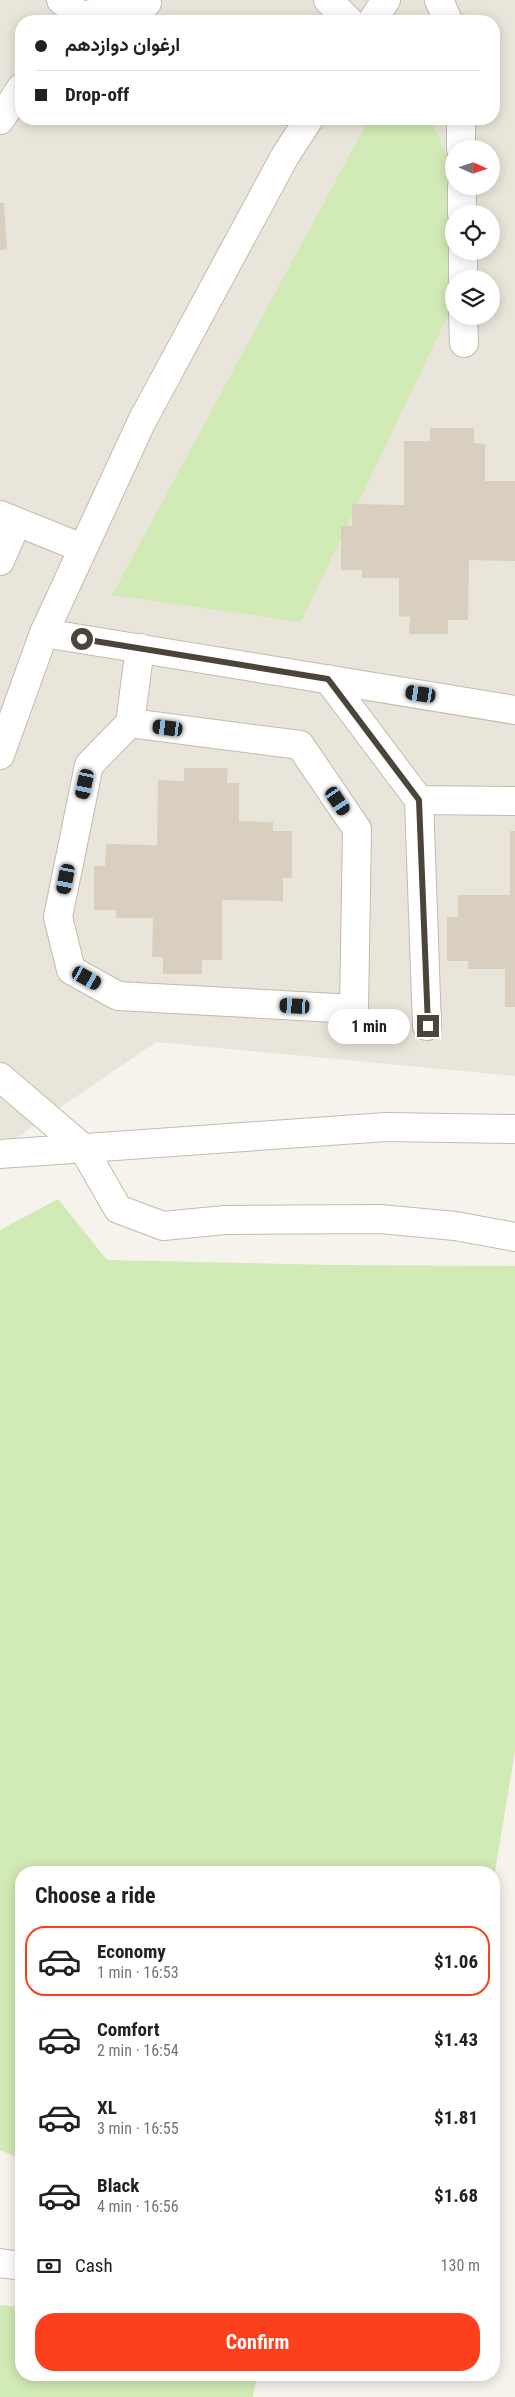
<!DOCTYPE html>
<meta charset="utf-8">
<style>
body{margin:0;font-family:"Roboto Condensed",Vazirmatn,sans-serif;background:#f2f2f2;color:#202124;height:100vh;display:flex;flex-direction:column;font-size:19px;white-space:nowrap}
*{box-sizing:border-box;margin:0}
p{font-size:16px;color:#757577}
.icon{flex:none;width:28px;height:28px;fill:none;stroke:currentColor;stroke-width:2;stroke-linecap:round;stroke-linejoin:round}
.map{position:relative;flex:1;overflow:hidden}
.side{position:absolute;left:15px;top:1866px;width:485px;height:515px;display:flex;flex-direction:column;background:#fff;border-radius:20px;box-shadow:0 2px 12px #0003}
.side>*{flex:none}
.hud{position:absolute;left:15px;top:15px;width:485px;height:110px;border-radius:20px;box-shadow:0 2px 12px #0003;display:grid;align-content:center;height:110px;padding:0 20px;background:#fff}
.needle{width:32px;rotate:93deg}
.tools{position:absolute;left:445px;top:140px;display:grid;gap:10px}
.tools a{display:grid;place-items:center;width:55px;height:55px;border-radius:50%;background:#fff;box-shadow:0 2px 12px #0003;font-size:25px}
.end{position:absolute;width:22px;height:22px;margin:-11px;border:6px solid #4b4439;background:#fff;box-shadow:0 0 0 2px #fff}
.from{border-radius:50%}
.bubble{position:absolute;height:35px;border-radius:18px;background:#fff;box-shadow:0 2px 12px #0003;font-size:16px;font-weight:700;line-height:35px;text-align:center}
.car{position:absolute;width:15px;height:30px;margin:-15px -8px;border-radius:6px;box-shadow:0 0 4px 1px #0007;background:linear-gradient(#222 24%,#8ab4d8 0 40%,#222 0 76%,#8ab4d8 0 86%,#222 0)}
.hud b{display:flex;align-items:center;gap:18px;height:48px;font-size:19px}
.hud b+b{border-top:1px solid #e0e0e0}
.hud i{width:12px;height:12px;background:#202124}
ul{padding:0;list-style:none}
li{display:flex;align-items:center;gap:15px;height:70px;margin:0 10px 8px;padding:0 10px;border:2px solid transparent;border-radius:20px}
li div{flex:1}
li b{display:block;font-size:19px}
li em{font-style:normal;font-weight:700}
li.active{border-color:#fc3f1d}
li>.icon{width:45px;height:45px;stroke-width:1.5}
h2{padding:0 20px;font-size:22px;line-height:60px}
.pay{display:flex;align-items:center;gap:12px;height:55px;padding:0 20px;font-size:19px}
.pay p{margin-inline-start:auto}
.primary-button{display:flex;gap:10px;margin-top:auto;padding:10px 20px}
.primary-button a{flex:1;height:58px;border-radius:20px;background:#fc3f1d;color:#fff;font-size:20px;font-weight:700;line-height:58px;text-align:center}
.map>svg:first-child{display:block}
</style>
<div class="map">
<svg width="515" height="2397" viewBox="0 0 515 2397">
<rect width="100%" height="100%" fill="#f6f3ec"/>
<path fill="#eae5da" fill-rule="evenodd" d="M0 0H515V1076L156 1042 0 1149ZM21 21H494V119H21ZM454 149H491V186H454ZM454 214H491V251H454ZM454 279H491V316H454Z"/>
<g fill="#d2eab5">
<path d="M369 119H431L454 174V251H478L465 279H454V303L301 622 112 595Z"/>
<path d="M58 1199 107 1260 334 1265 515 1266V1752L494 1878V1872H21V2159L0 2150V1230Z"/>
<path d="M0 2305 21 2307V2375H257L253 2397H0Z"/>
</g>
<g fill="#d8cfc1">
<path d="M0 203H4L7 249 0 250Z"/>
<path d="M430 428H474V443L485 444V481H515V561L469 560 468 620H448V634H409L410 617 399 616V578H362V570H341V526H352V504L404 505V441H430Z"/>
<path d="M184 768H228L227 783H239V821L273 822V831H292V878H283V901L222 900V960H202V974H163V957H152L153 918H116V910H94V866H105L106 844 157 845 158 780 184 781Z"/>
<path d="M510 831H515V1007H505V969H468V961H447V917H458V895H510Z"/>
</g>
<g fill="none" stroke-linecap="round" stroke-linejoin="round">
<g stroke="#c2bbae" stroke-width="30">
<g id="minor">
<path d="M61 0 81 16"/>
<path d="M328 0 349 21"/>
<path d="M439 0 448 21"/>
<path d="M76 21 81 16 147 3"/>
<path d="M372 21 386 0"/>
<path d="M461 119V149"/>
<path d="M0 120 21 88"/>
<path d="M462 186V214"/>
<path d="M463 251V279"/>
<path d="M463 316 464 343"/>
<path d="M0 515 82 548"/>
<path d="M0 561 17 522"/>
<path d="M44 633 515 710"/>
<path d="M328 679 419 800 515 801"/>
<path d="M130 723 89 765 58 917 71 970 118 996 354 1009 357 829 300 745 130 723 140 648"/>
<path d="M0 755 44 633 142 421 285 156 309 119"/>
<path d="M419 800 427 1026"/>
<path d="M0 1077 83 1148 118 1209 163 1226 225 1220 380 1219 455 1226 515 1237"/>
<path d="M0 1154 386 1127 515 1129"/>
<path d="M0 2263 21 2266"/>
</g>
</g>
<use href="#minor" stroke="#fff" stroke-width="28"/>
</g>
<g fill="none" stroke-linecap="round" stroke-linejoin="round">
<path stroke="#4b4439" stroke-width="6" d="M82 639 328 679 419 800 428 1026"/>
</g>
</svg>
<div class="tools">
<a><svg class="needle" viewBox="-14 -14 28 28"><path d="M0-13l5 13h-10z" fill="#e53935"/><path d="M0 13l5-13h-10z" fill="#757577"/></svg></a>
<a><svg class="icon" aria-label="locate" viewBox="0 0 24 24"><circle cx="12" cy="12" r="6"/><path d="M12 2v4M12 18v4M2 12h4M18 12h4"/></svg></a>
<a><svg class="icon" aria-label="layers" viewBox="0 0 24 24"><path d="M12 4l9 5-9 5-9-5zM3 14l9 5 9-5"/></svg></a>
</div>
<i class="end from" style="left:82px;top:639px"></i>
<i class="end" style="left:428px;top:1026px"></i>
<div class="bubble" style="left:328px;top:1009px;width:82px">1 min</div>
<i class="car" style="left:421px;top:694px;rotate:279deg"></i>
<i class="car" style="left:168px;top:728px;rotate:277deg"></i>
<i class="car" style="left:85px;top:784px;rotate:192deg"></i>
<i class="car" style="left:338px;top:801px;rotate:146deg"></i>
<i class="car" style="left:66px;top:879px;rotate:191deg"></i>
<i class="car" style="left:87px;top:978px;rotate:119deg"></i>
<i class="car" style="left:295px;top:1006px;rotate:273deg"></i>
<div class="hud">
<b><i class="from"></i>ارغوان دوازدهم</b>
<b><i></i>Drop-off</b>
</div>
<section class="side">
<h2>Choose a ride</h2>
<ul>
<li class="active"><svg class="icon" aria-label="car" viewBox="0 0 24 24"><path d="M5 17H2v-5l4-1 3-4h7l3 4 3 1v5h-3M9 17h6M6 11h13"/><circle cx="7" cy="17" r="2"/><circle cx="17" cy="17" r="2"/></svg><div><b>Economy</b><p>1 min · 16:53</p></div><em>$1.06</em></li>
<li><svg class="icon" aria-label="car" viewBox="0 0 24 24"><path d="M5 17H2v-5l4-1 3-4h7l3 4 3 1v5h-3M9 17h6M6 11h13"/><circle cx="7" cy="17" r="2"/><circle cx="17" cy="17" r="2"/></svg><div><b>Comfort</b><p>2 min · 16:54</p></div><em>$1.43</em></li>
<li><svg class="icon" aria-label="car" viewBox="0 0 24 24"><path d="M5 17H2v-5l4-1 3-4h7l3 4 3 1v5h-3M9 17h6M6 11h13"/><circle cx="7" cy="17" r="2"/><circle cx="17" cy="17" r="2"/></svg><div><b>XL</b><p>3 min · 16:55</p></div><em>$1.81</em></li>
<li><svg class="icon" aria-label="car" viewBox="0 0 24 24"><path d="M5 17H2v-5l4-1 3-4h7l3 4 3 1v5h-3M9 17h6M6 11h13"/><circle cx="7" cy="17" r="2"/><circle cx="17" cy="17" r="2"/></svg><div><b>Black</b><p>4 min · 16:56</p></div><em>$1.68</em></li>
</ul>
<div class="pay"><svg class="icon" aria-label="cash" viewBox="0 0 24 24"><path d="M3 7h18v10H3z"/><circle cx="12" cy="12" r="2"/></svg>Cash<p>130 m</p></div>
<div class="primary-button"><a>Confirm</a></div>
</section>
</div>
